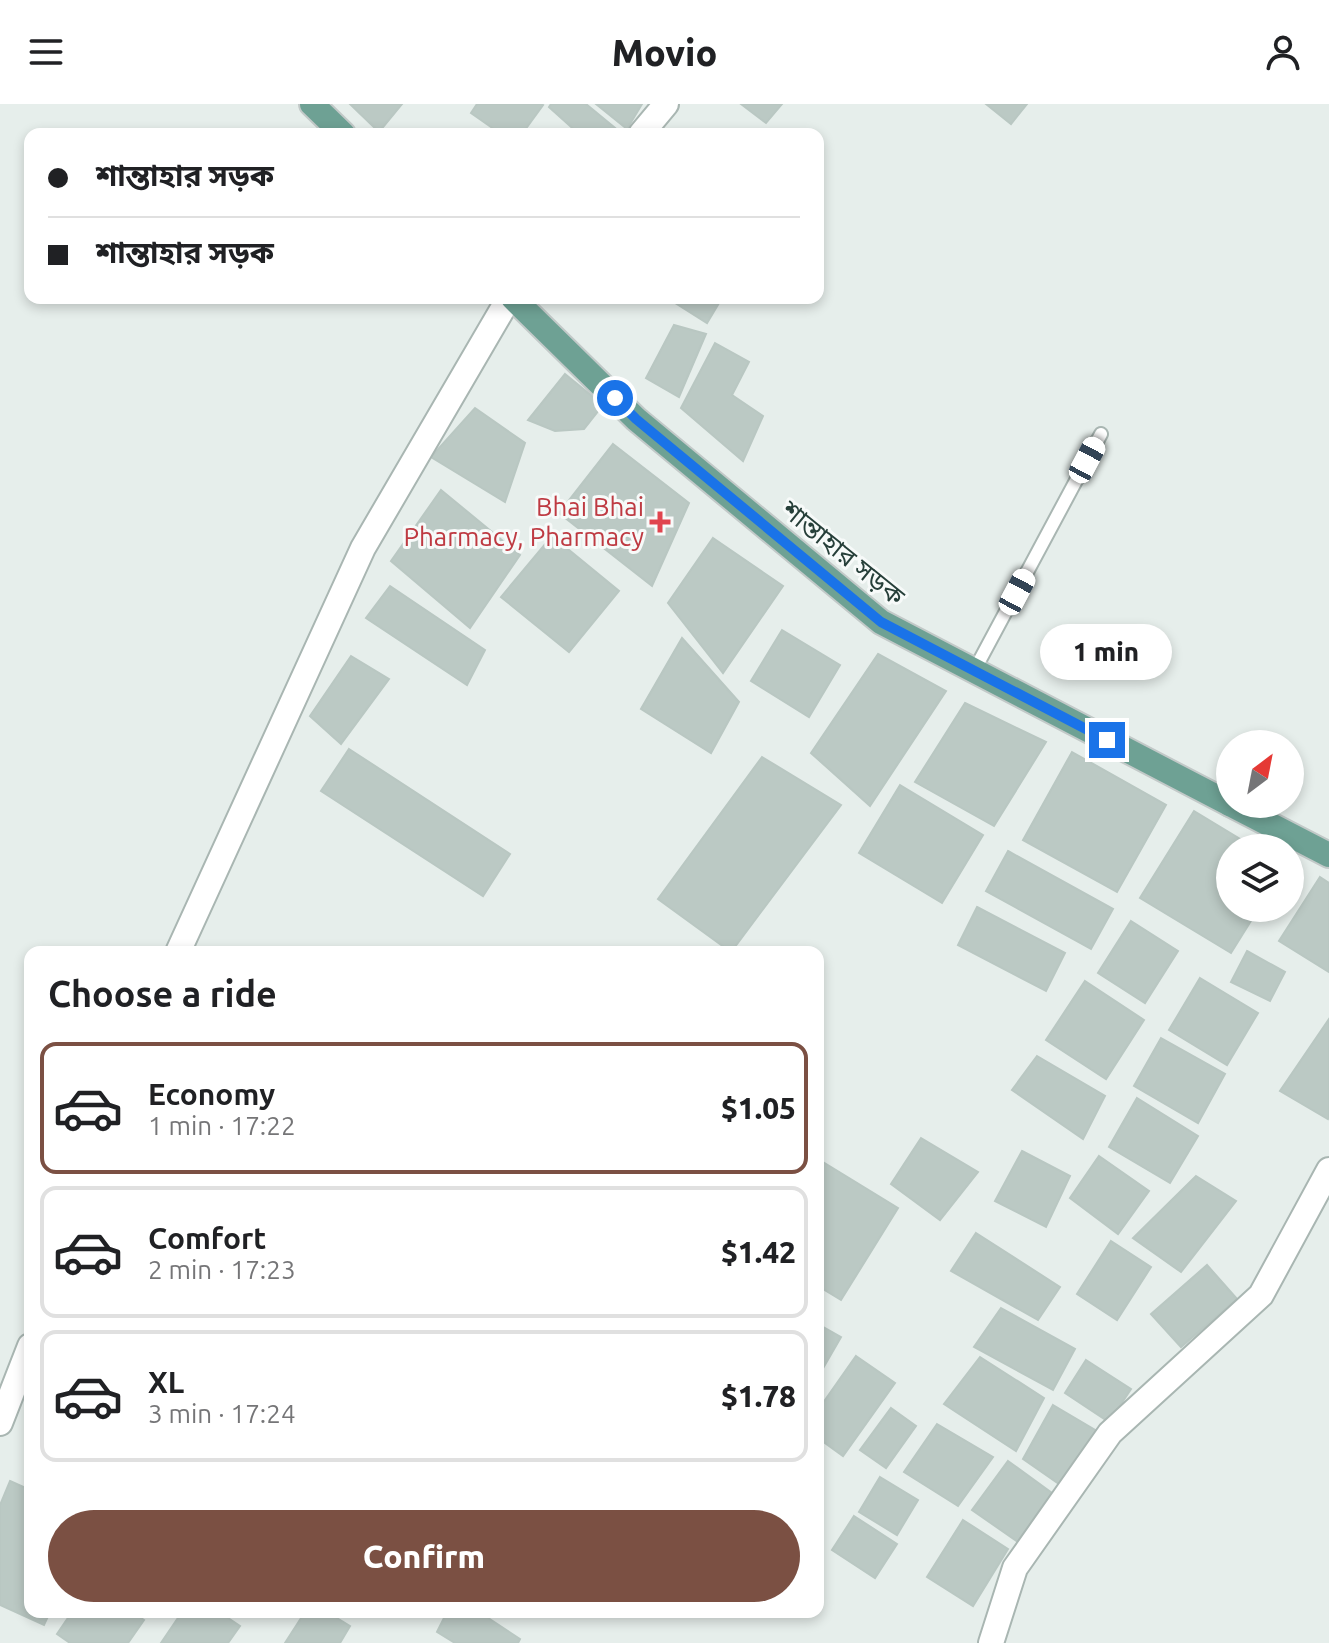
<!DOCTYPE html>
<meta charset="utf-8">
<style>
body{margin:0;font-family:Ubuntu,"Noto Sans Bengali",sans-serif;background:#f2f2f2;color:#202124;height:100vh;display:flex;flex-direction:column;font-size:30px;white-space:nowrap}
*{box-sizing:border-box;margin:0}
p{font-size:26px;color:#757577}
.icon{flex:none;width:44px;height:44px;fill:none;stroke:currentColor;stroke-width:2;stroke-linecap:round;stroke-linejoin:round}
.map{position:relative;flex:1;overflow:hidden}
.sheet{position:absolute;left:24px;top:842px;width:800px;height:672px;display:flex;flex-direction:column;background:#fff;border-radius:16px;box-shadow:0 4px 12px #0003}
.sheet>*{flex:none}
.banner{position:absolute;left:24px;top:24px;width:800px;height:176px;border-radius:16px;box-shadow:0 4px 12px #0003;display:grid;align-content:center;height:176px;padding:0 24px;background:#fff}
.needle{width:52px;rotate:32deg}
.buttons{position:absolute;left:1216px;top:626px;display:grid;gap:16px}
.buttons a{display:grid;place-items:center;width:88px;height:88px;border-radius:50%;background:#fff;box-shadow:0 4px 12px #0003;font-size:40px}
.end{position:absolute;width:36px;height:36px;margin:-18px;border:10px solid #1a73e8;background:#fff;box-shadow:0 0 0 4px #fff}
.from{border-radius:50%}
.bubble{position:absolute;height:56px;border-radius:28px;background:#fff;box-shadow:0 4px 12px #0003;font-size:26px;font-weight:800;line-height:56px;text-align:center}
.car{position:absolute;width:24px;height:48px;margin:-24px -12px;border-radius:10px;box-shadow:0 0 6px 2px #0007;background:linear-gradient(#fff 24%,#345 0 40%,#fff 0 76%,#345 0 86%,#fff 0)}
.banner b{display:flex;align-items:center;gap:28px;height:76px;font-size:30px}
.banner b+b{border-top:2px solid #e0e0e0}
.banner i{width:20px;height:20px;background:#202124}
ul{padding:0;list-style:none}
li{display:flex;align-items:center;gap:24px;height:132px;margin:0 16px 12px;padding:0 8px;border:4px solid #e0e0e0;border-radius:16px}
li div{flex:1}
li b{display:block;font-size:30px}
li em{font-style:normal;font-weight:800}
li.current{border-color:#7b5043}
li>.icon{width:72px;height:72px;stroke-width:1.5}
h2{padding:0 24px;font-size:36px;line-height:96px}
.button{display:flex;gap:16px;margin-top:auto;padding:16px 24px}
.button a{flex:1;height:92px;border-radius:48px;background:#7b5043;color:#fff;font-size:32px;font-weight:800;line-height:92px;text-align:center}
header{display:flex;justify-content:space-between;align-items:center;height:104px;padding:0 24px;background:#fff;font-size:36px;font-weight:800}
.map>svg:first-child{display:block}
</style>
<header><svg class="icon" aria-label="menu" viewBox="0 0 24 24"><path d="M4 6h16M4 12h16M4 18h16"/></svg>Movio<svg class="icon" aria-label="person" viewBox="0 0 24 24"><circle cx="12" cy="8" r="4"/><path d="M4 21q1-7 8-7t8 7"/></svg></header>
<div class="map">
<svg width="1329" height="1539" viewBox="0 0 1329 1539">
<rect width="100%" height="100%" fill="#e6eeeb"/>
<g fill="#bbc9c4" stroke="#b9c7c2" stroke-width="2">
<path d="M350 0H402L379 28Z"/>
<path d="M477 0H541L543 1 522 30H501L471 9Z"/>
<path d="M551 0H586L620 28 619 30H579L549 3Z"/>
<path d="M596 0H642L627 25Z"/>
<path d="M741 0H782L766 19Z"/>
<path d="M986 0H1027L1011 20Z"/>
<path d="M674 194H722L707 219 672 197Z"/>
<path d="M674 221 706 230 679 293 646 274Z"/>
<path d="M715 239 749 258 732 291 763 312 743 357 681 304Z"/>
<path d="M565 270 603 301 584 325 555 327 528 316Z"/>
<path d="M475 304 525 339 505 398 431 353Z"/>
<path d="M613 340 689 399 652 482 559 409Z"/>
<path d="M441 386 520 451 470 524 391 457Z"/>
<path d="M552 432 619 487 569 548 501 493Z"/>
<path d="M713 434 783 482 723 569 668 499Z"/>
<path d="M390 482 485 546 467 581 366 514Z"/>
<path d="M782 526 840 561 809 613 751 577Z"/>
<path d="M682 534 739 598 711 649 641 605Z"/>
<path d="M878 550 946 587 870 702 811 649Z"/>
<path d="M351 552 389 575 341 640 310 612Z"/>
<path d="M965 599 1046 638 994 722 915 678Z"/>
<path d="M349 645 510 750 483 792 321 687Z"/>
<path d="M1072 648 1166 701 1117 788 1023 736Z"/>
<path d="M762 653 841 701 731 848 658 795Z"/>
<path d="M900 681 983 731 942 799 859 749Z"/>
<path d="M1194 707 1255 744H1230V804H1259L1231 849 1140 794Z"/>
<path d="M1008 747 1113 805 1091 845 986 787Z"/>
<path d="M1320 773 1329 779V868L1279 837Z"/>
<path d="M977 803 1065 849 1046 887 958 841Z"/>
<path d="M1131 817 1178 847 1145 899 1098 869Z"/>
<path d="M1247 847 1285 868 1270 897 1231 878Z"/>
<path d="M1200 874 1258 909 1227 961 1169 926Z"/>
<path d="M1085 877 1144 916 1106 975 1046 936Z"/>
<path d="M1329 915V1013L1328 1015 1280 987Z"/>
<path d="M1161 934 1225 970 1198 1019 1134 982Z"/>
<path d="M1037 952 1105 992 1083 1035 1012 986Z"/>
<path d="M1137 994 1198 1032 1170 1079 1109 1043Z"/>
<path d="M921 1034 978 1068 940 1116 891 1080Z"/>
<path d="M1022 1047 1070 1072 1046 1123 995 1097Z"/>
<path d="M1099 1052 1149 1087 1118 1130 1070 1094Z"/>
<path d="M818 1055 898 1104 841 1196 818 1182Z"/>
<path d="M1196 1072 1236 1097 1181 1168 1133 1134Z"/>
<path d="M976 1129 1060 1183 1038 1216 951 1167Z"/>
<path d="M1111 1137 1151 1163 1117 1216 1077 1190Z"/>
<path d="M1207 1161 1237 1195 1181 1243 1151 1210Z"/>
<path d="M1001 1204 1075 1245 1053 1286 974 1243Z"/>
<path d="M818 1220 841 1233 822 1266 818 1263Z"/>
<path d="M856 1252 895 1279 843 1352 818 1334V1306Z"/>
<path d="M980 1253 1044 1294 1016 1347 944 1300Z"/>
<path d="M1086 1256 1131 1285 1109 1318 1065 1289Z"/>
<path d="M1053 1301 1097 1327 1062 1382 1023 1355Z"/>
<path d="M891 1304 916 1322 886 1364 860 1346Z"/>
<path d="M937 1320 993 1353 958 1402 904 1368Z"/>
<path d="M1008 1357 1052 1389 1018 1438 972 1406Z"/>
<path d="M880 1373 918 1396 897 1431 859 1408Z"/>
<path d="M10 1377 30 1386V1508H50L44 1521 0 1501V1401Z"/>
<path d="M854 1412 897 1440 875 1474 832 1446Z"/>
<path d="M963 1416 1008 1445 973 1502 927 1473Z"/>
<path d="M72 1508H132L144 1516 128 1539H70L57 1530Z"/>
<path d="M182 1508H219L240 1522 228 1539H161Z"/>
<path d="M305 1508H327L350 1522 340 1539H285Z"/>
<path d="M447 1508H479L520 1535 518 1539H455L437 1528Z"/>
</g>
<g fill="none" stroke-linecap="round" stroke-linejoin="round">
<g stroke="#a9b6b2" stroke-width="16">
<path id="service" d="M974 567 1101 330"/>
</g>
<g stroke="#a9b6b2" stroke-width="28">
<g id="minor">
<path d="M641 30 666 0"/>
<path d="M991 1539 1015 1464 1110 1329 1261 1191 1329 1066"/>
</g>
</g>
<g stroke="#a9b6b2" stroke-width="28">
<g id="tertiary">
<path d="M178 848 363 444 509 194"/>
<path d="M0 1319 30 1242"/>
</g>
</g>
<g stroke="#c2c9c8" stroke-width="28">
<g id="primary">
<path d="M312 0 343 30"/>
<path d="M513 194 636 315 881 518 1230 700"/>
<path d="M1230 700 1329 751"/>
</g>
</g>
<use href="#service" stroke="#fff" stroke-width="12"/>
<use href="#minor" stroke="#fff" stroke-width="24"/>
<use href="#tertiary" stroke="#fff" stroke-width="24"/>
<use href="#primary" stroke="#6ea194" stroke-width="24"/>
</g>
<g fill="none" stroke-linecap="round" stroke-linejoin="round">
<path stroke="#1a73e8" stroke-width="10" d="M615 294 636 315 881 518 1107 636"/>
</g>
<path fill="#e0444e" stroke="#f7faf9" stroke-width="3" d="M656 406h8v8h8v8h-8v8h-8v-8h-8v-8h8z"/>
<g text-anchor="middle" stroke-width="6" stroke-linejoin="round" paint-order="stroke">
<g font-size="26" fill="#be3a42" stroke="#f7faf9" text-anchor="end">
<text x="644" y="412">Bhai Bhai<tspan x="644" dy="30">Pharmacy, Pharmacy</tspan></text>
</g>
<g font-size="26" fill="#263f39" stroke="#f7faf9">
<text transform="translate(843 449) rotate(39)" y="9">শান্তাহার সড়ক</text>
</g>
</g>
</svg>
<div class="buttons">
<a><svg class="needle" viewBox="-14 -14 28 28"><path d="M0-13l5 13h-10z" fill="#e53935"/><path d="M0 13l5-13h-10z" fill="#757577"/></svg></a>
<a><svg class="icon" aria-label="layers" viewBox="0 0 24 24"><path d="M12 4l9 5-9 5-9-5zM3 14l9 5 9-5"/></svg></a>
</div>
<i class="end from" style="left:615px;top:294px"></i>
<i class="end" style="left:1107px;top:636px"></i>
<div class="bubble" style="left:1040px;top:520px;width:132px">1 min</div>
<i class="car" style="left:1087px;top:356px;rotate:28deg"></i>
<i class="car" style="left:1017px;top:488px;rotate:28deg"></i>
<div class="banner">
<b><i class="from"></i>শান্তাহার সড়ক</b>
<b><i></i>শান্তাহার সড়ক</b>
</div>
<section class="sheet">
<h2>Choose a ride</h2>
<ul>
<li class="current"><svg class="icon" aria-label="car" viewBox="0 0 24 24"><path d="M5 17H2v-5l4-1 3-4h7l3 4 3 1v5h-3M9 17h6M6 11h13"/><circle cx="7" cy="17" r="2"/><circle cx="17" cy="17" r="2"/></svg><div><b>Economy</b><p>1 min · 17:22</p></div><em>$1.05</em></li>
<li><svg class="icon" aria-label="car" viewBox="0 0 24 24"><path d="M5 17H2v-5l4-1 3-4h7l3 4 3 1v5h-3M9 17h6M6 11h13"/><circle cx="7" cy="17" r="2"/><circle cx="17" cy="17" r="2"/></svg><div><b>Comfort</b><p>2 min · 17:23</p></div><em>$1.42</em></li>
<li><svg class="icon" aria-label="car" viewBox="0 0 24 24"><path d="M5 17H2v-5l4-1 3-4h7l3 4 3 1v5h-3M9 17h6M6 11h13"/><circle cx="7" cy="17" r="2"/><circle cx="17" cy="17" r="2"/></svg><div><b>XL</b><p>3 min · 17:24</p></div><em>$1.78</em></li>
</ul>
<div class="button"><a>Confirm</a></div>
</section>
</div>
